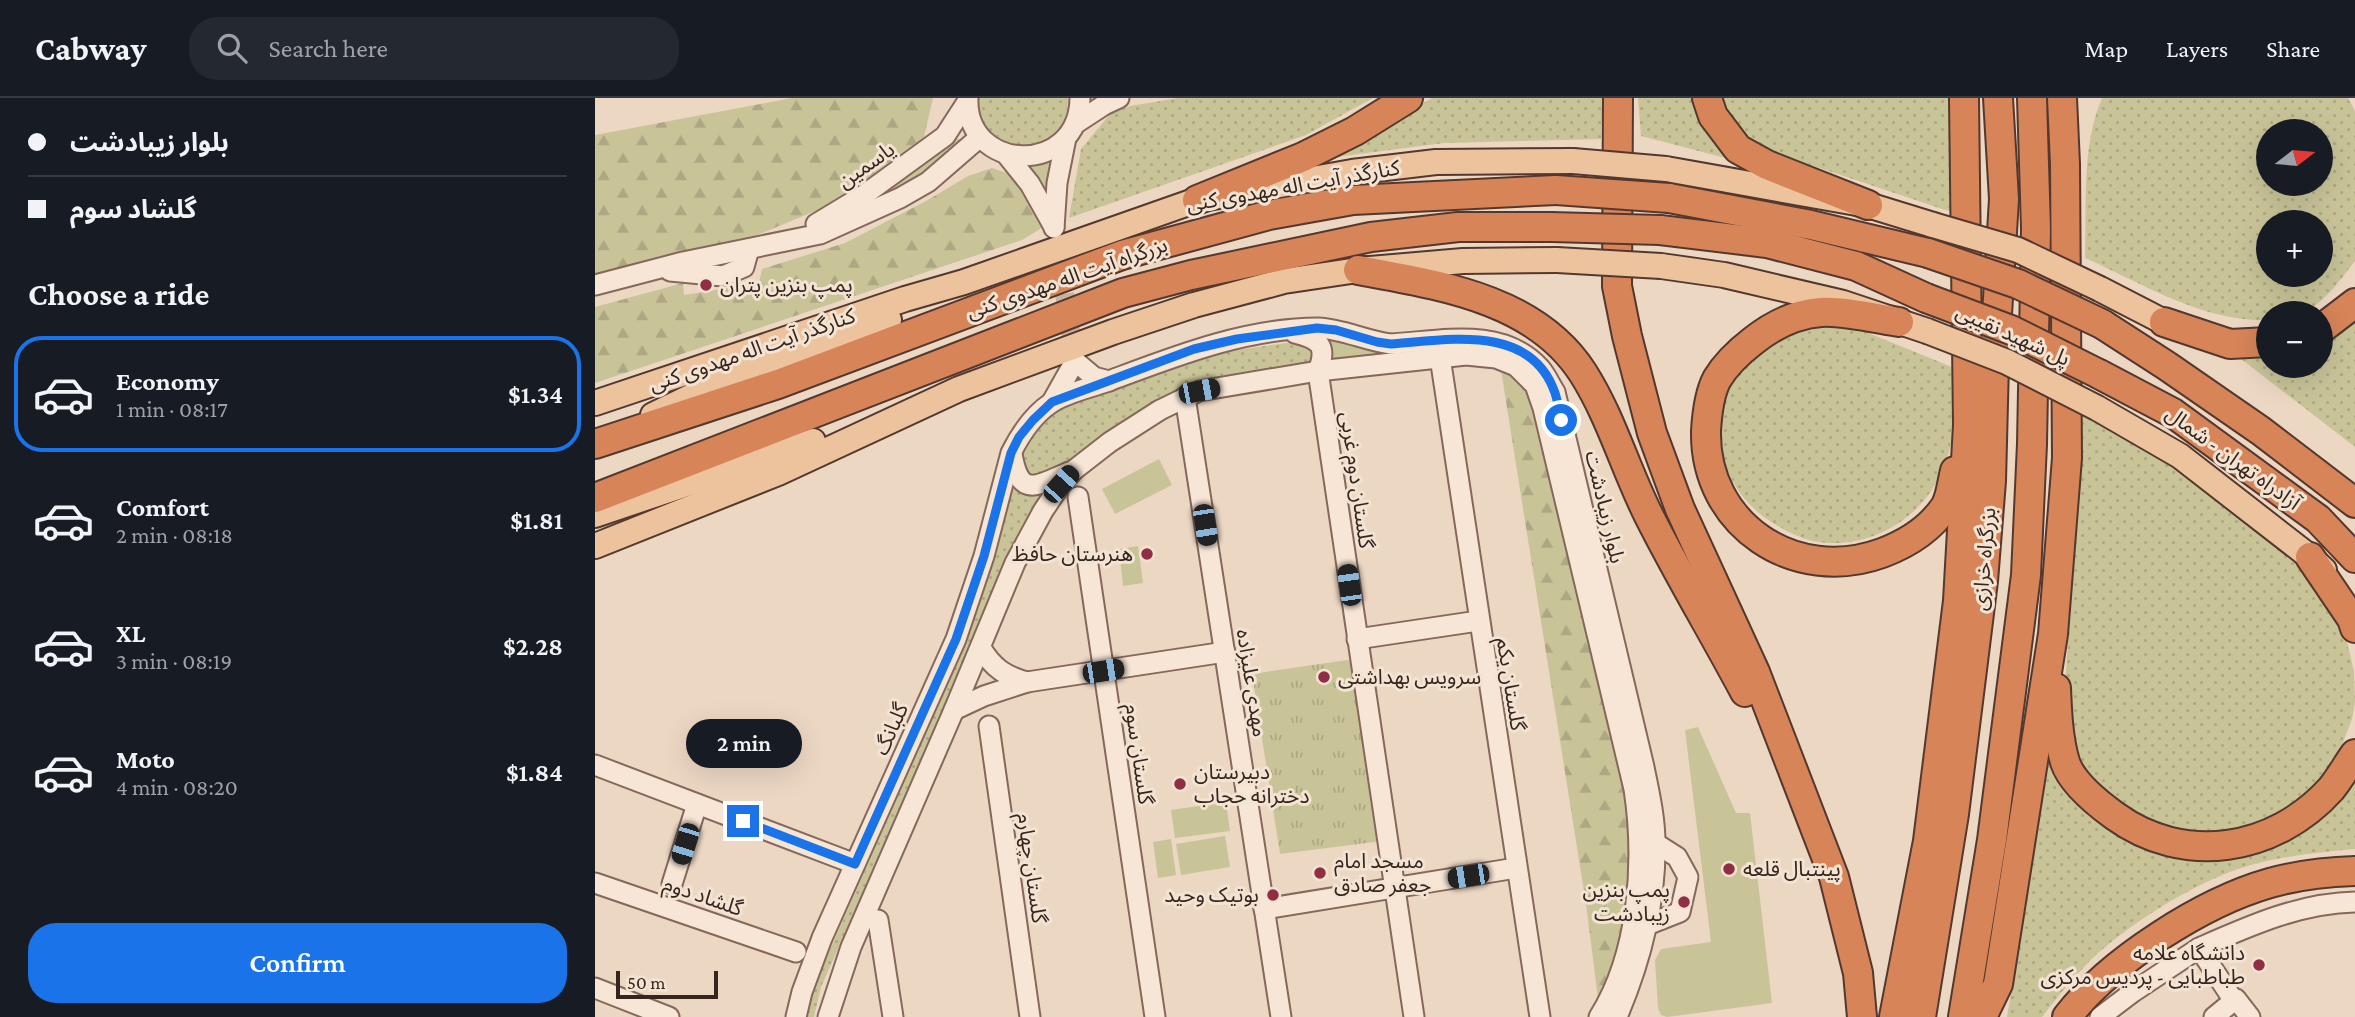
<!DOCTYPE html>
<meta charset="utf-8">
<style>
body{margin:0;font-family:"Crimson Pro","Noto Sans Arabic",serif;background:#242831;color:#f1f3f6;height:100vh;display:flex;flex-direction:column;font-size:26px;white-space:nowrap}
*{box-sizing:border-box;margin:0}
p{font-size:23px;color:#9ea1a6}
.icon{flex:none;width:38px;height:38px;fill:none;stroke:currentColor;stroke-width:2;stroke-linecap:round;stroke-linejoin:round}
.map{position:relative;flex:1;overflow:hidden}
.sheet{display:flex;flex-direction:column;background:#171b24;width:595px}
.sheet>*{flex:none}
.guide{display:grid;align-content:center;height:154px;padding:0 28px;background:#171b24}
.needle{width:46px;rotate:74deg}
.buttons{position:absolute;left:1661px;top:21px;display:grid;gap:14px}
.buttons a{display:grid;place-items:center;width:77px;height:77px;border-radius:50%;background:#171b24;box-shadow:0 7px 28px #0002;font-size:35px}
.scale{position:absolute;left:21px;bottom:18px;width:102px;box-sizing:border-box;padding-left:7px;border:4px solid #36251e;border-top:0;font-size:19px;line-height:24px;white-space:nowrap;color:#36251e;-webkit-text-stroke:5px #f3e3d2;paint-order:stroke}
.end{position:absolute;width:32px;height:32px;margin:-16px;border:9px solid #1a73e8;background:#fff;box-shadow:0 0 0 4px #fff}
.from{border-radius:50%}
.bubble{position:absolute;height:49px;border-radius:24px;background:#171b24;box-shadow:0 7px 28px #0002;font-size:23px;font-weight:600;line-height:49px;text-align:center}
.car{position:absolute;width:21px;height:42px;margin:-21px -10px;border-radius:9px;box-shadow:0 0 5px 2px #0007;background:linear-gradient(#222 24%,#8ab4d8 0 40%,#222 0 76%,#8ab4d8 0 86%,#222 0)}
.guide b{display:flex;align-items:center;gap:24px;height:66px;font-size:26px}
.guide b+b{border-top:2px solid #363941}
.guide i{width:18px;height:18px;background:#f1f3f6}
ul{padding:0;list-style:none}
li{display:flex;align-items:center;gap:21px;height:116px;margin:0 14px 10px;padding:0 14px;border:4px solid transparent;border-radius:28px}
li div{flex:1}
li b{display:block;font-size:26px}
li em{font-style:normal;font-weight:600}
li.selected{border-color:#1a73e8}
li>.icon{width:63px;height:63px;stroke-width:1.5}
h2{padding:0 28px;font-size:32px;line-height:84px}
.action{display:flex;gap:14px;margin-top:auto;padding:14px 28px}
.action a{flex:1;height:80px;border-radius:28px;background:#1a73e8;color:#fff;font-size:28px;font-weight:600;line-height:80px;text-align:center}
header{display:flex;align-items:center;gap:42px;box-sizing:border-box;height:98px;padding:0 35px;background:#171b24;border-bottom:2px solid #363941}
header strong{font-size:33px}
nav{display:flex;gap:38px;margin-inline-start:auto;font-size:24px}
.search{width:490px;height:63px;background:#242831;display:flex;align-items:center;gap:18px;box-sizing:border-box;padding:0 24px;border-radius:28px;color:#9ea1a6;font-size:26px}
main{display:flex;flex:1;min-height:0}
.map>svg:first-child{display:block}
</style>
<header>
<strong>Cabway</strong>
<div class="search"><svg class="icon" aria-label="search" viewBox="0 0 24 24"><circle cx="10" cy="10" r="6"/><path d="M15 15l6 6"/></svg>Search here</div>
<nav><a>Map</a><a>Layers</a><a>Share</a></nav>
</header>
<main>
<section class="sheet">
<div class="guide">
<b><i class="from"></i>بلوار زیبادشت</b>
<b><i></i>گلشاد سوم</b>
</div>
<h2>Choose a ride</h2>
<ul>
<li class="selected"><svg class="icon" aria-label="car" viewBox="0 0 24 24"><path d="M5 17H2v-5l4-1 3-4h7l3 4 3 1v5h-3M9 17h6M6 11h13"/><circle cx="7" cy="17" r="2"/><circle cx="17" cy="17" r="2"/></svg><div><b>Economy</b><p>1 min · 08:17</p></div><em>$1.34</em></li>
<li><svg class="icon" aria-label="car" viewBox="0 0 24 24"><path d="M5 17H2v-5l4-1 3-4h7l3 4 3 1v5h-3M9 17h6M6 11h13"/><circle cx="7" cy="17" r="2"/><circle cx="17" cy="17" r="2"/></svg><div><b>Comfort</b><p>2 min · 08:18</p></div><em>$1.81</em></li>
<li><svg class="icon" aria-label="car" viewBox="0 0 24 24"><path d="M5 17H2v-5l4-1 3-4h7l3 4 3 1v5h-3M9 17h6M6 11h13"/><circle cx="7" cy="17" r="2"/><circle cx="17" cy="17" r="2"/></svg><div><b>XL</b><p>3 min · 08:19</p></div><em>$2.28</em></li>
<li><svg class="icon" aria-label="car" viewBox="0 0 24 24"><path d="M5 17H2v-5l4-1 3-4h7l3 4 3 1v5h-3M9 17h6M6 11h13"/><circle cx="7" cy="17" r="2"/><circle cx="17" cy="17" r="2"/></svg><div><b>Moto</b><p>4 min · 08:20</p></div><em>$1.84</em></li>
</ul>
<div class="action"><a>Confirm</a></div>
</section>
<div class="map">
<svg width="1760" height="919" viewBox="0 0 1760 919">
<defs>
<pattern id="grass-dots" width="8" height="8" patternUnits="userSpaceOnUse" patternTransform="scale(1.75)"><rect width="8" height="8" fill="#c9c498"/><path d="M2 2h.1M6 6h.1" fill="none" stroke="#ada883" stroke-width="1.8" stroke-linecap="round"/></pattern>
<pattern id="forest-firs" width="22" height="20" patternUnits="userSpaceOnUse" patternTransform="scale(1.75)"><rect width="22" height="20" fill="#c9c498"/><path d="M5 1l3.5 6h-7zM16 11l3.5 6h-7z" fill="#ada883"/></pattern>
<pattern id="park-tufts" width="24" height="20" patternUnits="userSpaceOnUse" patternTransform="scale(1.75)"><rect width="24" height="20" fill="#c9c498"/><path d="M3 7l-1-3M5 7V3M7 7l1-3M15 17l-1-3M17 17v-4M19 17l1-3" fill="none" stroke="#ada883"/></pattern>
</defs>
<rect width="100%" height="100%" fill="#ecd7c3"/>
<g fill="url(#grass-dots)" fill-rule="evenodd">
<path d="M381 0H473C475 60 385 64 381 0Z"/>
<path d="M583 0H778L711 37 474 120 486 51 515 16 535 8Z"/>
<path d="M837 0H1008L1006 41 849 45 734 60Z"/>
<path d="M1043 0H1098L1116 35 1138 62 1046 38Z"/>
<path d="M1119 0H1355L1365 117 1171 52 1136 25Z"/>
<path d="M1507 0H1753L1760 13V163C1746 180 1726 212 1702 215 1692 216 1682 215 1673 215V222C1607 224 1549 186 1490 160 1492 107 1486 49 1507 0ZM1673 33H1726V86H1673ZM1673 124H1726V177H1673Z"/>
<path d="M1760 222V349L1645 260H1673V268H1726V246L1738 240Z"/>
<path d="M1241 228 1261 230 1357 269C1357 292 1359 333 1354 354 1340 409 1289 448 1232 445 1212 444 1194 435 1178 425 1150 408 1131 381 1126 348 1123 332 1121 312 1128 296 1131 289 1140 281 1145 275 1170 244 1202 231 1241 228Z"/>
<path d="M705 243 716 246 718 259 713 264 601 285 471 366 439 381 427 366 428 356 439 331 459 312 600 258Z"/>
<path d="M1488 313 1539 340 1615 392 1716 477 1750 536 1759 573 1760 604 1757 621 1745 652 1728 678 1705 701 1682 716 1632 734 1586 732 1558 725 1513 698 1486 665 1476 639 1470 588Z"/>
<path d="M414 383C425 397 436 393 453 391L403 476 380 545 226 889 219 919H210L222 881 371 545 402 438Z"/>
<path d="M1456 651 1464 673 1616 758 1760 673V751C1715 755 1666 760 1625 778 1583 796 1538 825 1503 855 1483 874 1464 897 1447 919H1412Z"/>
</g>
<g fill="url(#forest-firs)">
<path d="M197 0H338L329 39 235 107 155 140 0 176V37Z"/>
<path d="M397 70 415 76 450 128 427 142 0 285V209L88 185 89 197 164 185 167 171 250 145 331 103 373 78Z"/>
<path d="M906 272 915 275 933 292 1033 681 1040 764 1024 848 1003 900 991 806Z"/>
</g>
<path fill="url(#park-tufts)" d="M766 560 795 742 685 756 657 576Z"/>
<g fill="#c9c498">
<path d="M359 41H364L368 45 344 71 236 125Z"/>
<path d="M463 53 454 99 430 73 432 64Z"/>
<path d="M726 238 810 256 729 268Z"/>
<path d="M564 361 577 387 520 416 507 391Z"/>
<path d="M543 448 548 485 528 488 524 451Z"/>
<path d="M1103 629 1141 715H1155L1177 905 1072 919 1066 917 1063 910 1060 862 1066 851 1116 844 1090 632Z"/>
<path d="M631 704 635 733 580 740 576 712Z"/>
<path d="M630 738 635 769 586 777 581 746Z"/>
<path d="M576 741 581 777 563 780 558 744Z"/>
</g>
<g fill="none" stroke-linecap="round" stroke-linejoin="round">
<path stroke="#c8b3a2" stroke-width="19" stroke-dasharray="19 10" stroke-linecap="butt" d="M465 167 480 262"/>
<g stroke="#85685b" stroke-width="23">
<g id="minor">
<path d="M373 0C370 75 484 79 485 0"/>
<path d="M480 26 509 7 524 0"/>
<path d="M411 56 435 86 459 129"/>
<path d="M221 126 269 97 350 38 372 4"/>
<path d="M459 130 462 85 471 40"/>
<path d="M75 173 128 178 149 169 154 151"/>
<path d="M0 187 88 164 225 136 305 100 333 84 385 39"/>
<path d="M700 235C724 241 733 247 723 273L819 919"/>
<path d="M845 259 945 919"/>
<path d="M590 299 686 919"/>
<path d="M457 304 480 263 499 279 514 283"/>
<path d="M417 356C425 401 441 388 474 374"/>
<path d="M483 399 560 919"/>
<path d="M762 541 883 523"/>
<path d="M386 550C398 570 410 578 432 584"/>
<path d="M359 612 389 598 432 584 630 554"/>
<path d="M394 628 435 919"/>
<path d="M0 667 260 766"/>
<path d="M0 785 201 854"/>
<path d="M77 786 102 706"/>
<path d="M669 811 921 770"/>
<path d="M283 822 298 919"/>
<path d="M1052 827 1085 814 1093 779 1082 759 1060 745"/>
<path d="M0 890 74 919"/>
<path d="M1639 903 1604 850C1654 828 1705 805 1760 804"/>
<path d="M201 919 207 894 227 840 361 541 389 458 416 355C426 335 438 317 456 305 471 295 494 290 511 284 578 259 650 230 723 230 748 231 771 243 796 246 846 243 907 228 945 270 951 277 955 286 960 294L1049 669C1054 694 1060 719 1060 745 1061 804 1045 865 1022 919"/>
<path d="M233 919 256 849 359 612 420 465 448 413 466 386 479 372 515 344 565 312 604 293 723 273 871 257 901 260 921 268 940 287 948 310 1039 691C1050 764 1044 855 1004 919"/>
<path d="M1505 919 1538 894 1604 850"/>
<path d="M1619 919 1641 901 1655 919"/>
</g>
</g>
<g stroke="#53382f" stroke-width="28">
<g id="major">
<path d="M1071 71 1273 107 1338 127"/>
<path d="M1066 168 1129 177 1248 205 1332 233"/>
<path d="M1505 191 1569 224"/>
<path d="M0 305 310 201 369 184 602 102 757 74 841 64 978 63"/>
<path d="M1502 310 1585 358 1715 459 1729 472"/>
<path d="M58 317 95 299 294 222"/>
<path d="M0 417 218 343"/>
<path d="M0 448 183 375 364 291 518 234 599 207 689 183 763 172 868 163 962 162"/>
</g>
</g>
<g stroke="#53382f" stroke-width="32">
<g id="highway">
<path d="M1023 0 1022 188 1032 238 1057 335 1085 411 1160 574 1239 779 1263 875 1267 919"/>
<path d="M1112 0 1118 18 1143 51 1172 67 1273 107"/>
<path d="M1074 100 1216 127 1333 155"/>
<path d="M602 102 708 59 760 33 813 0"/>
<path d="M1065 132 1172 145 1261 168 1331 200"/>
<path d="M763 172C843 187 940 200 988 275 1016 319 1030 370 1053 416 1083 476 1118 534 1150 594"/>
<path d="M1304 224C1284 221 1245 212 1226 214 1200 216 1178 227 1158 243 1145 253 1131 266 1122 281 1114 296 1112 316 1111 333 1109 427 1200 487 1287 455 1311 446 1335 431 1350 409 1356 399 1357 384 1360 373"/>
<path d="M1569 224 1635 246 1673 244"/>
<path d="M1507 226 1572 268 1666 333 1760 405"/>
<path d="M1726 231 1760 205"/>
<path d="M1504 276 1578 315 1723 421 1760 460"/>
<path d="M0 346 183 286 527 157 674 117 758 102 961 92"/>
<path d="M0 400 528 195 596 177 776 139 863 129H956"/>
<path d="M1715 459 1757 521 1760 530"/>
<path d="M1461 590C1462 614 1463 640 1470 664 1477 685 1502 705 1520 718 1589 768 1679 754 1736 691 1745 680 1752 667 1760 656"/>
<path d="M1299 919 1333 743 1363 503 1373 327 1369 0"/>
<path d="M1326 919 1359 716 1388 483 1396 383 1399 266 1409 101 1403 0"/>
<path d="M1368 919 1397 742 1431 477 1437 346 1441 131 1437 0"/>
<path d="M1387 919 1403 886 1458 536 1472 360 1470 66 1467 0"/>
<path d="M1472 919C1515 863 1608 804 1675 785 1703 777 1732 774 1760 773"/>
</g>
</g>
<use href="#minor" stroke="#f7e6d6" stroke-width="19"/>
<use href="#major" stroke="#edc39d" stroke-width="24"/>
<use href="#highway" stroke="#d78458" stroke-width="28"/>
<g stroke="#53382f" stroke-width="28" stroke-linecap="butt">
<g id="major-bridge">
<path d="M978 63 1071 71"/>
<path d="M1338 127 1423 152 1505 191"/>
<path d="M962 162 1066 168"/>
<path d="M1332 233 1412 264 1502 310"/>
</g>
</g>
<g stroke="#53382f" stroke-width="32" stroke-linecap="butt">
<g id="highway-bridge">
<path d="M961 92 1074 100"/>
<path d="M956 129 1065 132"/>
<path d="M1333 155 1423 186 1507 226"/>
<path d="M1331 200 1416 232 1504 276"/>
</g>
</g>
<use href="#major-bridge" stroke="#edc39d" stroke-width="24"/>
<use href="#highway-bridge" stroke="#d78458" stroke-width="28"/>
</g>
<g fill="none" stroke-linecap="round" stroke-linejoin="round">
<path stroke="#1a73e8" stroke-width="9" d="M148 723 260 766 361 541 389 458 416 355 424 339 438 322 457 304 599 251 642 241 722 230 741 232 782 244 796 246C853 242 936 225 960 295 963 304 964 313 966 322"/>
</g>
<g fill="#912e44" stroke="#f3e3d2" stroke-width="2.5">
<circle cx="111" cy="187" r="7"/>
<circle cx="552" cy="456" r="7"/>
<circle cx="729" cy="579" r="7"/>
<circle cx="585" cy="686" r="7"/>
<circle cx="1134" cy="771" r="7"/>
<circle cx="725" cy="775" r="7"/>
<circle cx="678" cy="797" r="7"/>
<circle cx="1089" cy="804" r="7"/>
<circle cx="1664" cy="867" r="7"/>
</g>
<g text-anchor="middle" stroke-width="6" stroke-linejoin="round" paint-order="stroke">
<g font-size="21" fill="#36251e" stroke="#f3e3d2">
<text transform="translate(271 67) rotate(-35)" y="7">یاسمین</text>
<text transform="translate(698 88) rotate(-10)" y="7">کنارگذر آیت اله مهدوی کنی</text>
<text transform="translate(472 180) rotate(-19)" y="7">بزرگراه آیت اله مهدوی کنی</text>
<text transform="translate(1418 237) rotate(24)" y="7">پل شهید نقیبی</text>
<text transform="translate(157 252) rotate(-19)" y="7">کنارگذر آیت اله مهدوی کنی</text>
<text transform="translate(1638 360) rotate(36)" y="7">آزادراه تهران - شمال</text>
<text transform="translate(762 382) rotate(82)" y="7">گلستان دوم غربی</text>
<text transform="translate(1010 409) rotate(77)" y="7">بلوار زیبادشت</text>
<text transform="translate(1389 461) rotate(-85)" y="7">بزرگراه خرازی</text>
<text transform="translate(657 585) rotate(81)" y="7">مهدی علیزاده</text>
<text transform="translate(916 586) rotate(81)" y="7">گلستان یکم</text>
<text transform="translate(296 631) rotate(-66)" y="7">گلبانگ</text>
<text transform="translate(544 656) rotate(82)" y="7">گلستان سوم</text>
<text transform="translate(437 770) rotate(82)" y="7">گلستان چهارم</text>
<text transform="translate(108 798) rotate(19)" y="7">گلشاد دوم</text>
</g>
<g font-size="21" fill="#36251e" stroke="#f3e3d2" text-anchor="start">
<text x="125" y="194">پمپ بنزین پتران</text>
<text x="538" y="463" text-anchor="end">هنرستان حافظ</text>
<text x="743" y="586">سرویس بهداشتی</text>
<text x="599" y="681">دبیرستان<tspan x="599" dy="24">دخترانه حجاب</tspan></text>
<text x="739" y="770">مسجد امام<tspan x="739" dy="24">جعفر صادق</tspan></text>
<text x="1148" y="778">پینتبال قلعه</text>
<text x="1075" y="799" text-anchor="end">پمپ بنزین<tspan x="1075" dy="24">زیبادشت</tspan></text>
<text x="664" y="804" text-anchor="end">بوتیک وحید</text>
<text x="1650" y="862" text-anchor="end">دانشگاه علامه<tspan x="1650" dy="24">طباطبایی - پردیس مرکزی</tspan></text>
</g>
</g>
</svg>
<div class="buttons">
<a><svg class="needle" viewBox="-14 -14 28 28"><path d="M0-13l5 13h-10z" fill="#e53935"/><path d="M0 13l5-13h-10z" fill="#9ea1a6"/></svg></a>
<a>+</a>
<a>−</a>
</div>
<div class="scale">50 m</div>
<i class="end from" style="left:966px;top:322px"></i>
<i class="end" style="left:148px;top:723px"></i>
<div class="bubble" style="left:91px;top:621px;width:116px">2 min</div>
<i class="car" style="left:604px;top:293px;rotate:79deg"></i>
<i class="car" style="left:466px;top:386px;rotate:42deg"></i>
<i class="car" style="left:610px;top:427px;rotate:171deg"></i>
<i class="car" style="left:754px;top:487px;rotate:352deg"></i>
<i class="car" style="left:508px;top:573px;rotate:81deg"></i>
<i class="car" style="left:90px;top:746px;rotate:197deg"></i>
<i class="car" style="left:873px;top:778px;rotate:261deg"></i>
</div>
</main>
